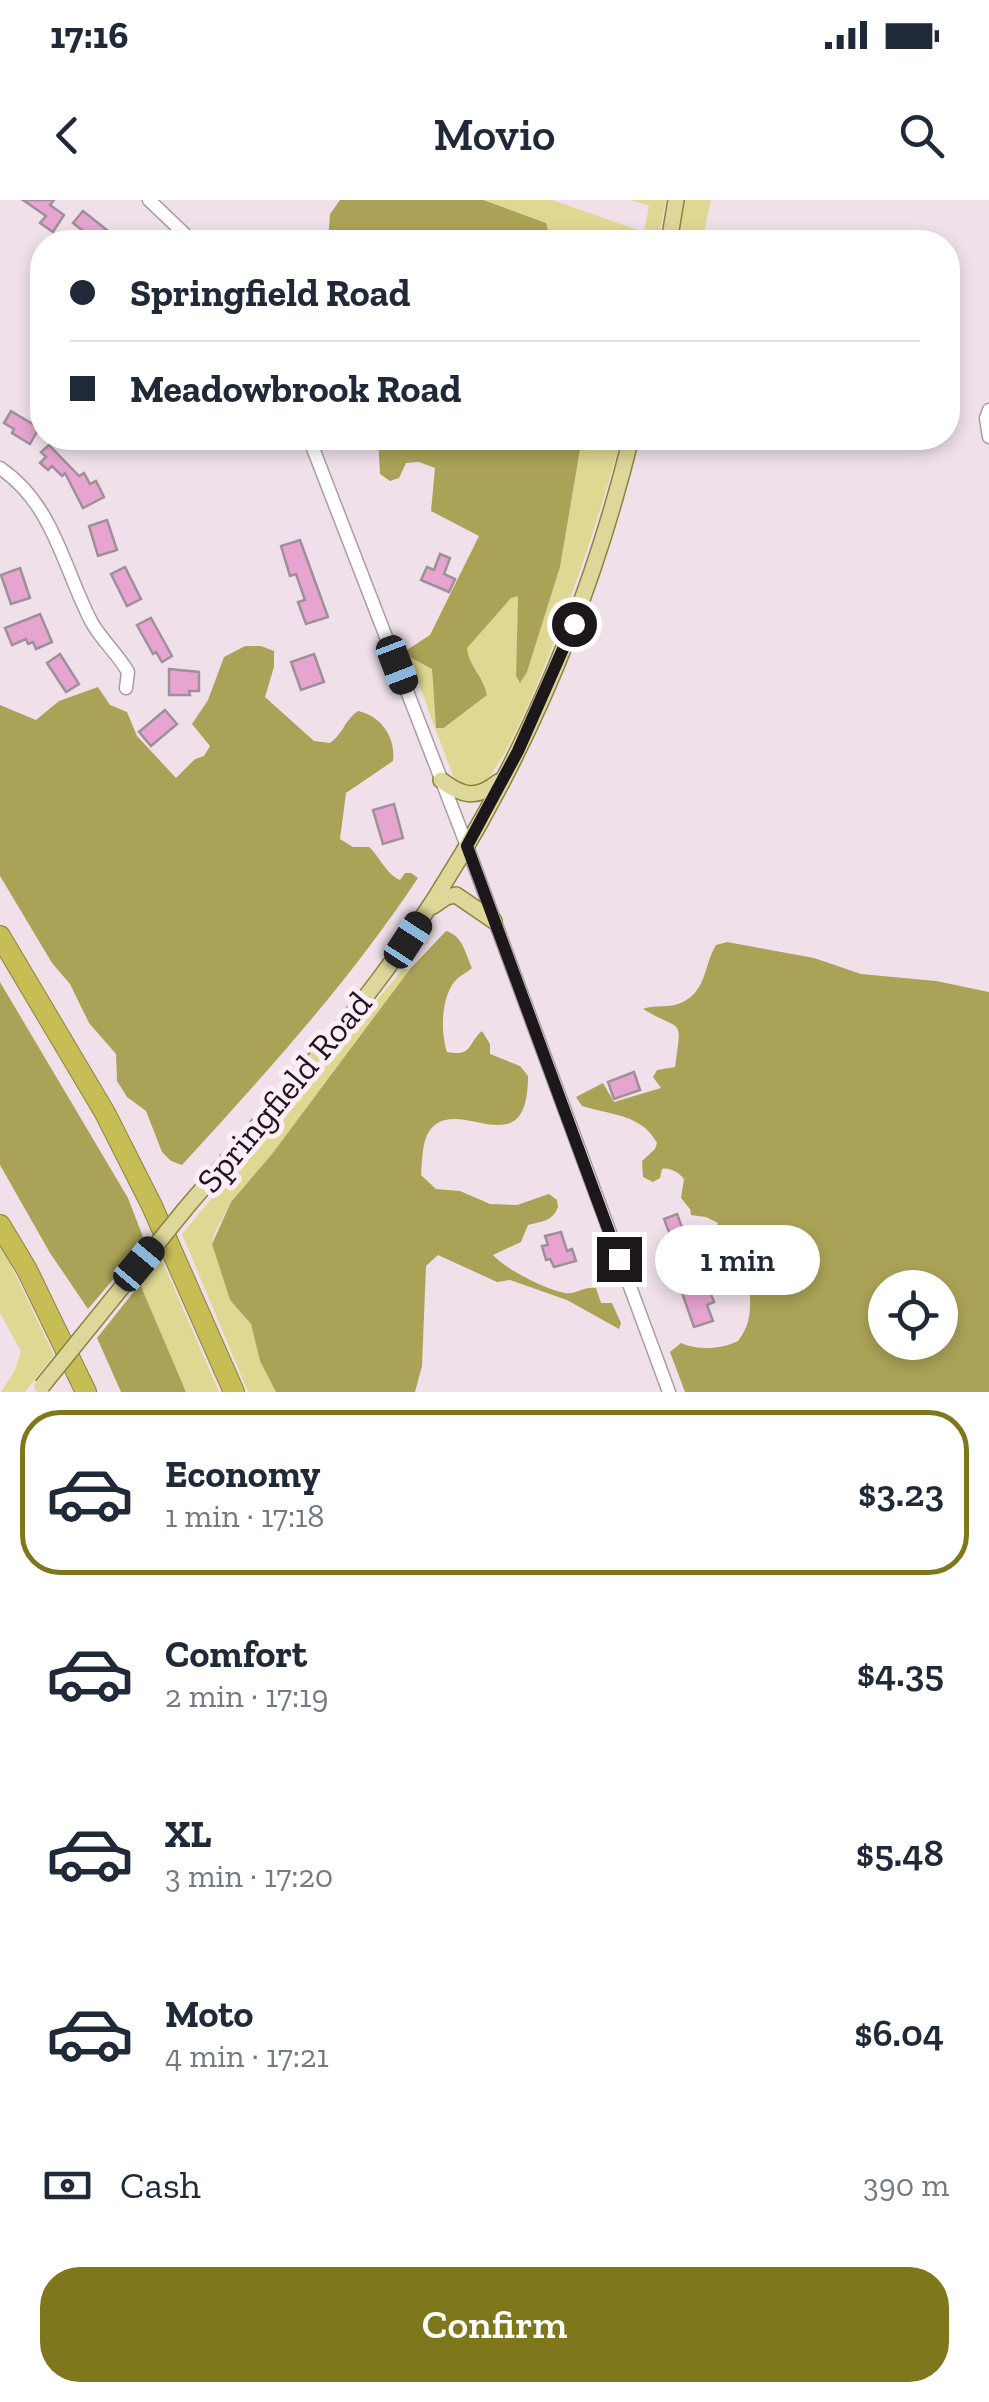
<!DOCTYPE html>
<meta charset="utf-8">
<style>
body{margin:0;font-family:"Zilla Slab",serif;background:#f6f6f7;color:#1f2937;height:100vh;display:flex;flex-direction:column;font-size:38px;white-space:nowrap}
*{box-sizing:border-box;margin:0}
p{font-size:32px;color:#747a83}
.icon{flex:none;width:55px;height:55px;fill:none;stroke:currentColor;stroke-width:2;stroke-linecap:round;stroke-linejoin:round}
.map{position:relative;height:1192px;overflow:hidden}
.side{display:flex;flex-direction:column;background:#fff;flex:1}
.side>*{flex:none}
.top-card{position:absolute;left:30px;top:30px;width:930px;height:220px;border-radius:40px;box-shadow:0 5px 15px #0003;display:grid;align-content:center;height:220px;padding:0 40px;background:#fff}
.tools{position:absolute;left:868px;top:1070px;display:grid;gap:20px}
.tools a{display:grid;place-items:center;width:90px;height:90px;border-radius:50%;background:#fff;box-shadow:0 5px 15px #0003;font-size:50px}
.end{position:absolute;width:45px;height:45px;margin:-22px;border:12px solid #1c171a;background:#fff;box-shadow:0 0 0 5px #fff}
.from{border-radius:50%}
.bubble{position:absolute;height:70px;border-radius:35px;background:#fff;box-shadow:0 5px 15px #0003;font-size:32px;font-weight:600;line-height:70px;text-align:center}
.car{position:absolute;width:30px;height:60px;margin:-30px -15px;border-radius:12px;box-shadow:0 0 8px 2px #0007;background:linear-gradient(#222 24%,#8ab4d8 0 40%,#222 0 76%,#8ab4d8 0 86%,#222 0)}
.top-card b{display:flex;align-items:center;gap:35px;height:95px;font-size:38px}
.top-card b+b{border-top:2px solid #e0e1e3}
.top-card i{width:25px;height:25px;background:#1f2937}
ul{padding:18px 0 0;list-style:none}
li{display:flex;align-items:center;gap:30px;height:165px;margin:0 20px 15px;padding:0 20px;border:5px solid transparent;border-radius:40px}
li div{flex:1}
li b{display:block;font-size:38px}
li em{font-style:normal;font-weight:600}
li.selected{border-color:#7f771b}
li>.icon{width:90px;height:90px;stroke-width:1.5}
.pay{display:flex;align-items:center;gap:25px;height:110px;padding:0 40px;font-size:38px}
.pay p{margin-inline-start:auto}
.primary-button{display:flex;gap:20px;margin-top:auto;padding:20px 40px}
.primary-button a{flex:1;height:115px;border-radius:40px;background:#7f771b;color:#fff;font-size:40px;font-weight:600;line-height:115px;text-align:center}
.status{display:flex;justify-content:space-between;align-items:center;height:70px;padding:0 50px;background:#fff;direction:ltr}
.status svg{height:28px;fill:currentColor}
header{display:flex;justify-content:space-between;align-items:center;height:130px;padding:0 40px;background:#fff;font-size:45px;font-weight:600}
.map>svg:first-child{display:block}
</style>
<div class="status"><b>17:16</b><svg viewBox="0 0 49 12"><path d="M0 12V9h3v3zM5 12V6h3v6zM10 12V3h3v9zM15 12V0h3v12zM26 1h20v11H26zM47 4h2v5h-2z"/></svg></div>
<header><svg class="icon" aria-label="back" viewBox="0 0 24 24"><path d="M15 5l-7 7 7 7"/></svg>Movio<svg class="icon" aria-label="search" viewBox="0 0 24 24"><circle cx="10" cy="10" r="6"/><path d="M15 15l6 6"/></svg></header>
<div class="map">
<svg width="989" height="1192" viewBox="0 0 989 1192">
<rect width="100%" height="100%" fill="#f0e0ea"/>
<g fill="#ded892">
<path d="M483 0H552L644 32 649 6 631 0H666L658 42H551Z"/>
<path d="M684 0H711L703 37 716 42H677Z"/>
<path d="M582 238H621C608 294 518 573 474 590L455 581 408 456 432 469 436 528H445L487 495C483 475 470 467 466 448L512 397 518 396 516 476 519 482 527 472 560 367Z"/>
<path d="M403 769H410L272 954 231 1002 214 1034 212 1044 230 1100 251 1124 260 1161 276 1192H248L182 1034Z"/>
<path d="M0 1043 54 1155 25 1192H1L15 1170 21 1151 0 1113Z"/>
<path d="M161 1058 219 1192H186L140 1084Z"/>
</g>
<g fill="#aaa357" fill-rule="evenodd">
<path d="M340 0H483L546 23 551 42H328L330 14Z"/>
<path d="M378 238H418L429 243 441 238H582L560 367 527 472 520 483 516 476 518 396 511 398 467 448C469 467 483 475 487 495L444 528H436L432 469 408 456 407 450 430 435 479 336 431 311 435 268 419 262 406 263 399 278 390 281 380 274Z"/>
<path d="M245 446H261L274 451V467L265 497 314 541 330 543C344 533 343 522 358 511 381 516 396 537 393 561L346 593 340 639 353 647H369C380 657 386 674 400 680L405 673H411L418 678C349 782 266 873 182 965L171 961 162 952 146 911 127 897 117 881 116 854 89 823 70 784 52 763 0 676V505L36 520 59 501 98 487 110 505 127 512 137 536 176 578 195 559 204 556 210 546 192 524 208 500 224 457Z"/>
<path d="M446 731C463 736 465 753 472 768 468 772 463 774 458 778 441 793 440 831 447 852 473 857 467 844 482 831L490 844V854L520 866 528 876C528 974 452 886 427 935 422 946 422 963 421 975L436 989 460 991 490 1004 517 1005 549 994 557 1000 558 1007C552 1022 542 1021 528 1025L521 1042 493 1055C505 1069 547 1090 565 1093 576 1095 583 1086 596 1088L601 1103H612L621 1123 619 1129 567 1100 510 1080 497 1082 438 1055 426 1066 422 1166 415 1192H276L260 1161 251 1124 230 1100 212 1044 231 1002 272 954 410 769Z"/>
<path d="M727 742 814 758 861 774 936 781 989 792V1192H685L670 1152 681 1143C698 1151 722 1149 738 1141 752 1123 750 1109 750 1088 750 1083 753 1078 753 1072 751 1045 706 1063 690 1057L698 1033 714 1029 718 1023 706 1017 691 1015 690 1009 681 998 684 979C679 973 670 967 662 969L660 978 653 982 643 977 642 961 655 949 657 943C642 914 610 915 582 906L576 897 603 883 614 902 661 888 653 877 657 870 675 867C682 815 683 833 643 809 655 804 670 809 683 802 707 790 704 764 716 745ZM885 1088H940V1142H885Z"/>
<path d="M0 782 128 998 145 1042 88 1109 50 1053 0 965Z"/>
<path d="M140 1084 186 1192H121L97 1138Z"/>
</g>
<g fill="#e7a4d1" stroke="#9e9099" stroke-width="2.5">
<path d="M23 0H54L50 5 64 15 53 32 40 23 46 16Z"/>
<path d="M83 11 122 42H97L73 23Z"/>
<path d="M11 211 39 228 30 244 12 233 14 229 4 223Z"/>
<path d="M49 245 79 276 84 273 90 284 96 281 104 297 83 308 65 273 62 276 52 266 48 270 40 263 46 257 41 252Z"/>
<path d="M107 320 117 350 98 356 89 326Z"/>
<path d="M300 340 328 417 306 424 298 402 305 400 296 374 290 376 281 346Z"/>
<path d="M440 354 450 358 444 374 455 379 449 392 421 380 427 367 434 370Z"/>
<path d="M125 367 141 399 127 406 111 374Z"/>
<path d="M20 368 30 398 11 404 1 375Z"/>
<path d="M40 414 52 442 36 449 33 442 28 444 26 439 12 445 5 428Z"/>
<path d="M151 418 172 456 162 462 156 452 153 454 137 425Z"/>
<path d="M60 454 79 484 66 492 47 463Z"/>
<path d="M314 454 324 482 301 490 291 462Z"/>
<path d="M169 469 199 472V491H189L190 495H169Z"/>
<path d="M165 510 177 524 151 546 139 532Z"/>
<path d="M394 604 403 638 383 644 373 610Z"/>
<path d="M634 872 640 890 614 899 608 882Z"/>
<path d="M677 1014 683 1030 692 1027 696 1036 689 1039 693 1047 677 1053 664 1019Z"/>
<path d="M561 1032 567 1051 572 1049 576 1061 554 1067 550 1059 546 1060 542 1046 548 1045 545 1036Z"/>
<path d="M705 1078 714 1102 707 1105 713 1121 694 1127 680 1087Z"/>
</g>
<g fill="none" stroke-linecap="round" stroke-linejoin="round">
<g stroke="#ab9ca6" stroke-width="15">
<g id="minor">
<path d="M149 0 193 42"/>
<path d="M989 210 986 218 989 237"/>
<path d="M309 238 467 646 669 1192"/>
<path d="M0 268C54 305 63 367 91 421 101 440 118 454 128 472L126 488"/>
</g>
</g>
<g stroke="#8b8340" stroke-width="18">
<g id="major">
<path d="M669 42 676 0"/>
<path d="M441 580C462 596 476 600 498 582"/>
<path d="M433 706 446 697 456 695 494 721"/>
<path d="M186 1008C261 920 342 835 408 739 512 587 587 417 631 238"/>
</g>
</g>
<g stroke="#8b8340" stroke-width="22">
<g id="highway">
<path d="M0 736 105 913 152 1006 234 1192"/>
<path d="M0 1025 27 1070 86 1192"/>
</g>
</g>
<use href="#minor" stroke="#fff" stroke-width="12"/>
<use href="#major" stroke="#ddd799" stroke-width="15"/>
<use href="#highway" stroke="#c7bd55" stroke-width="20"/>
<g stroke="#8b8340" stroke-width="18" stroke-linecap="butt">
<path id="major-bridge" d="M42 1186 186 1008"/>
</g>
<use href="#major-bridge" stroke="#ddd799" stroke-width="15"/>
</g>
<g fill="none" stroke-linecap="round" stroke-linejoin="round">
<path stroke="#1c171a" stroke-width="12" d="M574 424 518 551 467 646 619 1059"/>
</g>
<g text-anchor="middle" stroke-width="10" stroke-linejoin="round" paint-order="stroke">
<g font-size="35" fill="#1c171a" stroke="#fdedf8">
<text transform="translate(284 892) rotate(-50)" y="12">Springfield Road</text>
</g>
</g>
</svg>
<div class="tools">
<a><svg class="icon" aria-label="locate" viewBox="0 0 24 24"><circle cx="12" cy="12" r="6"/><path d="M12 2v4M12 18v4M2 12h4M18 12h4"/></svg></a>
</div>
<i class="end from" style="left:574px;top:424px"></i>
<i class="end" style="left:619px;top:1059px"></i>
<div class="bubble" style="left:655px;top:1025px;width:165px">1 min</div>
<i class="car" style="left:397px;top:465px;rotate:159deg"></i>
<i class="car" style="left:408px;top:740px;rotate:33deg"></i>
<i class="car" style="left:139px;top:1064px;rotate:40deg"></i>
<div class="top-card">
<b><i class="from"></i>Springfield Road</b>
<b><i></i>Meadowbrook Road</b>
</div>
</div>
<section class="side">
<ul>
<li class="selected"><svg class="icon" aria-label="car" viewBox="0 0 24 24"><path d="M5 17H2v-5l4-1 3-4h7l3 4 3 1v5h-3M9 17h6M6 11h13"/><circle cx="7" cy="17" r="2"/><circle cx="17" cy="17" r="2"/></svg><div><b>Economy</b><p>1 min · 17:18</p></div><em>$3.23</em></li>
<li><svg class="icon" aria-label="car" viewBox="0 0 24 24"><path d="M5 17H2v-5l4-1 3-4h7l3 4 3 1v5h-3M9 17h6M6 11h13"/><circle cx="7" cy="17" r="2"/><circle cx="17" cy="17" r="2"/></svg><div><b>Comfort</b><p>2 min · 17:19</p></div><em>$4.35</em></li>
<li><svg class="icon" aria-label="car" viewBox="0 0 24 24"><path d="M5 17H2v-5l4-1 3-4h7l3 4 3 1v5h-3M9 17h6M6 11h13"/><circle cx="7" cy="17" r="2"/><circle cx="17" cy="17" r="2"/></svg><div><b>XL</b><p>3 min · 17:20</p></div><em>$5.48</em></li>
<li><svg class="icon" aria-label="car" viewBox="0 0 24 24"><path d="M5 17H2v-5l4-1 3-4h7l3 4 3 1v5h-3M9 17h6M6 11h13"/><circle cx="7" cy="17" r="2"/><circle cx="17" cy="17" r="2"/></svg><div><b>Moto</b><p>4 min · 17:21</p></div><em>$6.04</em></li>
</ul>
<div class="pay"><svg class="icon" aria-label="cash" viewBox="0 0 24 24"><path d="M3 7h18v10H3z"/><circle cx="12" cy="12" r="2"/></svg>Cash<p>390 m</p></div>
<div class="primary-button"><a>Confirm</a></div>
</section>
